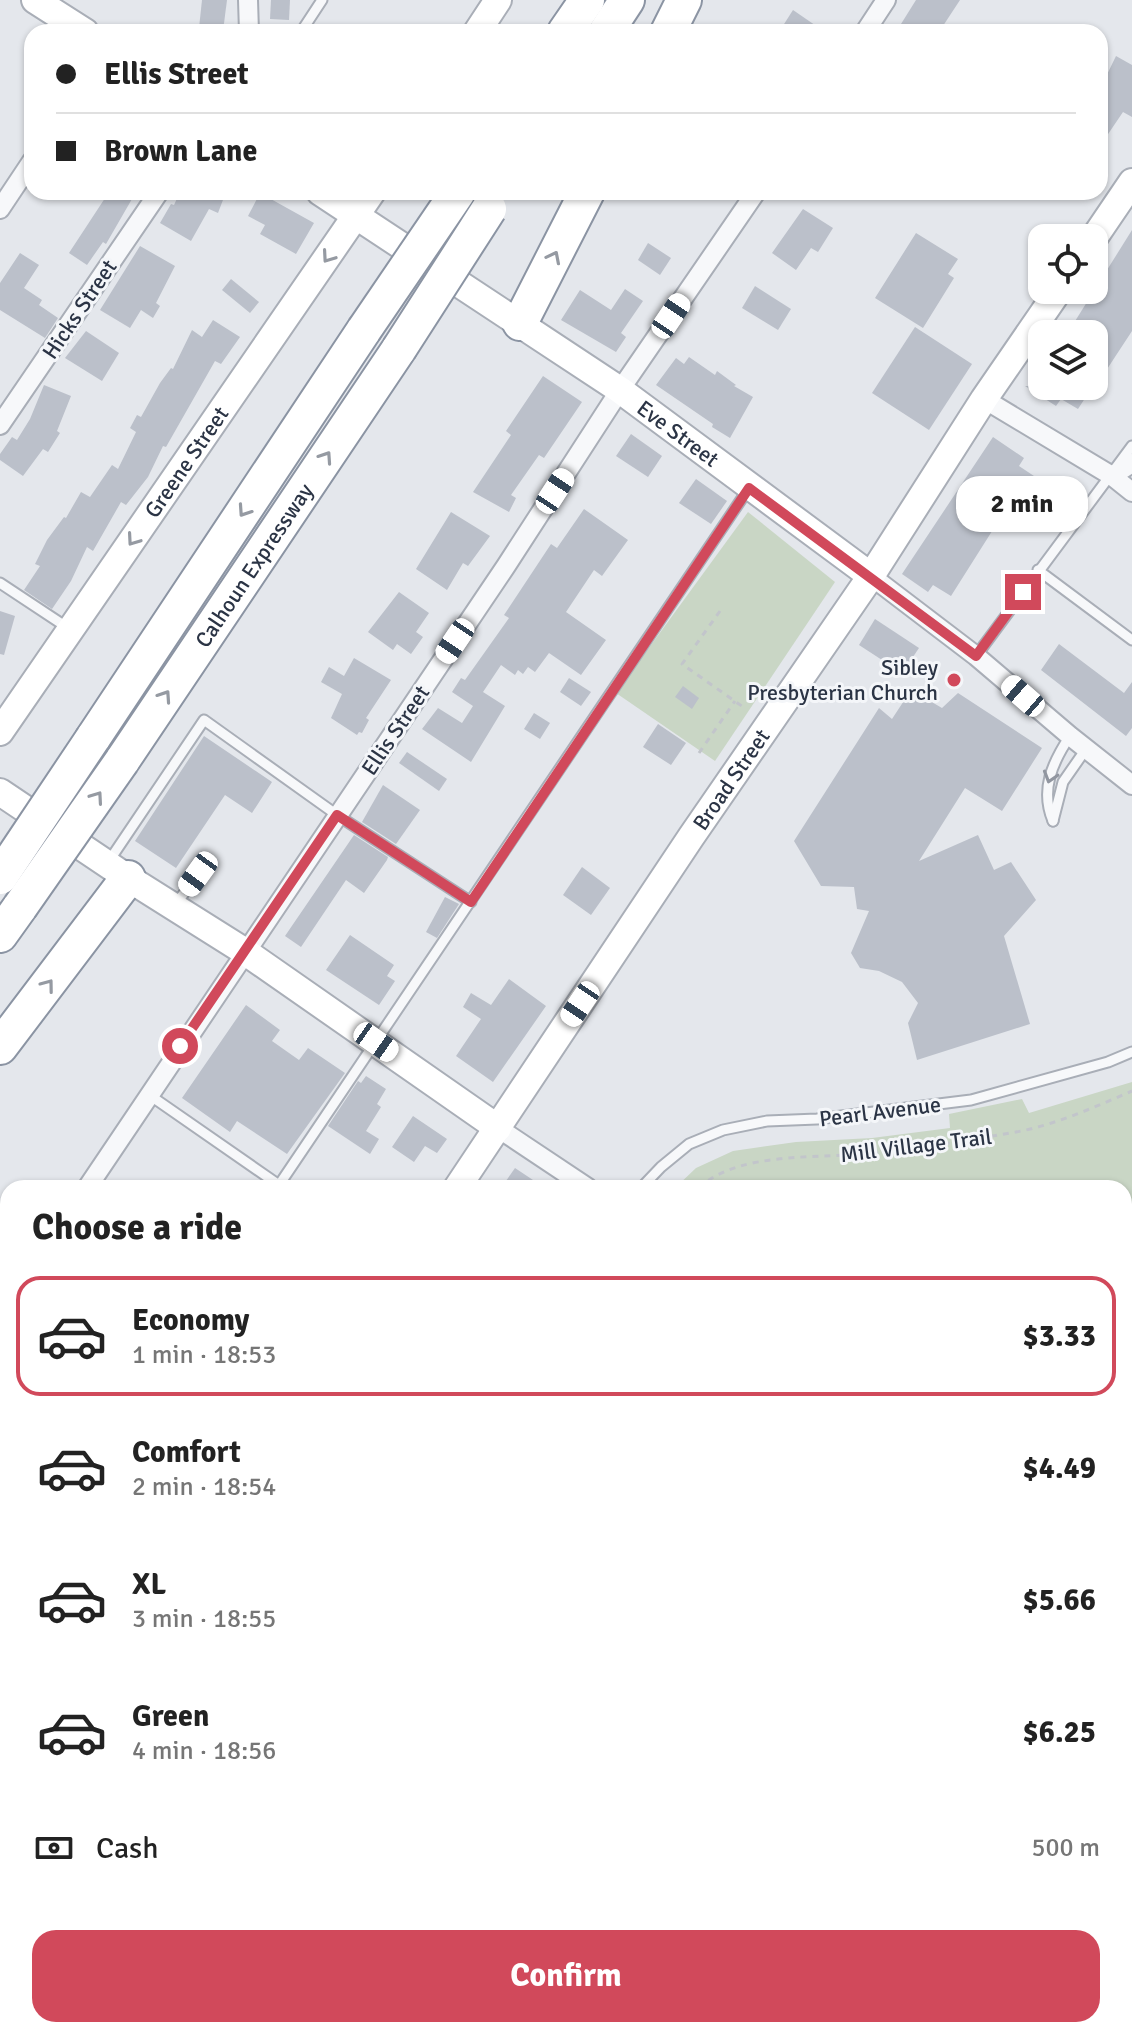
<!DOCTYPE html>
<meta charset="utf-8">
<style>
body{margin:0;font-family:Signika,sans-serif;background:#f2f2f2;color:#222;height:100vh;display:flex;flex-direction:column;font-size:30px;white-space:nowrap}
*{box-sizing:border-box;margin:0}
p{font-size:26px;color:#767676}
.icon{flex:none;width:44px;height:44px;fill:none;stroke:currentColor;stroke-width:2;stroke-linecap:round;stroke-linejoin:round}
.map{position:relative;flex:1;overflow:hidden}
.side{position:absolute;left:0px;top:1180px;width:1132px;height:858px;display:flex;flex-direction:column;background:#fff;border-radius:24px 24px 0 0;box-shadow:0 2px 6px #0004}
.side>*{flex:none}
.hud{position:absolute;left:24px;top:24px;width:1084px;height:176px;border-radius:24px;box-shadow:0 2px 6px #0004;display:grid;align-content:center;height:176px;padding:0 32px;background:#fff}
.fabs{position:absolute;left:1028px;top:224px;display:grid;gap:16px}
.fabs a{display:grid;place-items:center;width:80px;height:80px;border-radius:16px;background:#fff;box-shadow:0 2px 6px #0004;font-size:40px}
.end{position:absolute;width:36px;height:36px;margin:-18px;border:10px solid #d1495b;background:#fff;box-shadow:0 0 0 4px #fff}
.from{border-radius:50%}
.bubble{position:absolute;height:56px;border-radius:24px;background:#fff;box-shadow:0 2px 6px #0004;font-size:26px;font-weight:800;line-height:56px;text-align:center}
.car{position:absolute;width:24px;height:48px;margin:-24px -12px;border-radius:10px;box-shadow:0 0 6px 2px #0007;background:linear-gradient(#fff 24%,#345 0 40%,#fff 0 76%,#345 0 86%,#fff 0)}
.hud b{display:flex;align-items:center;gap:28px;height:76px;font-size:30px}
.hud b+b{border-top:2px solid #e0e0e0}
.hud i{width:20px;height:20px;background:#222}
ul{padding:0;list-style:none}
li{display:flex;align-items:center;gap:24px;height:120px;margin:0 16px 12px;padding:0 16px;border:4px solid transparent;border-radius:24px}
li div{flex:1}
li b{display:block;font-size:30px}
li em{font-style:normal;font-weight:800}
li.current{border-color:#d1495b}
li>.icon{width:72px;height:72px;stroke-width:1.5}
h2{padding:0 32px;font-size:36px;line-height:96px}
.pay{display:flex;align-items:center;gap:20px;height:88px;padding:0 32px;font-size:30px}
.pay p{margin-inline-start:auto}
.action{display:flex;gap:16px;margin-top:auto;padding:16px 32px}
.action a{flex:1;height:92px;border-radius:24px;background:#d1495b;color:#fff;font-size:32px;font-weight:800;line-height:92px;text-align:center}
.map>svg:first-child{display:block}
</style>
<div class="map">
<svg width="1132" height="2037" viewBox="0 0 1132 2037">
<rect width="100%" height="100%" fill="#e4e7ec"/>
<g fill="#c9d6c5">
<path d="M748 512 835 582 715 761 616 693Z"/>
<path d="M1132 1082V1249L1124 1253V1188H675L696 1168 733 1151 796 1142 872 1138 950 1128 949 1114 1022 1099 1029 1113Z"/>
</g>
<g fill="#9fb4cc">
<path d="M1132 1252V1434L1124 1437V1256Z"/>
<rect x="0" y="1637" width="8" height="97"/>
<path d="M674 2030H725L729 2037H677Z"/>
</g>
<g fill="#bbc0ca">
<path d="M202 0H227L223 31 199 28Z"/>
<path d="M271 0H290L289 20 270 19Z"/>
<path d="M916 0H960L939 32H903L906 27 901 24Z"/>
<path d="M793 10 825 32H779Z"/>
<path d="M1116 56 1132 65V117L1123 112 1100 146V89Z"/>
<path d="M109 192H136L106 244 103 242 87 265 69 253Z"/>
<path d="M180 192H226L218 213 209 209 191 241 160 223 171 204 174 205Z"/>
<path d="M260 193 314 223 296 254 260 234 265 225 248 216Z"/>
<path d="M803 209 833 228 818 252 811 248 796 270 772 253Z"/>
<path d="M1132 230V331L1094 389V334H1067Z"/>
<path d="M916 233 958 259 948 274 954 278 923 328 875 298Z"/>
<path d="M648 243 671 258 660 275 638 260Z"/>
<path d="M140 246 175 266 156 303 160 306 153 318 141 310 130 328 100 310Z"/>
<path d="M20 253 39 265 24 288 42 300 39 305 58 318 45 338 0 310V283Z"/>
<path d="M231 279 259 302 250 313 222 290Z"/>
<path d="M755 286 791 309 778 330 742 308Z"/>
<path d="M625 289 643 301 621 333 626 337 616 352 561 320 580 290 611 310Z"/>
<path d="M213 320 240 337 221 364 215 361 166 447 163 446 148 477 126 505 121 502 93 551 87 547 71 581 52 609 24 590 40 566 35 564 47 540 64 517 66 518 81 492 90 497 112 465 118 469 136 432 130 428 137 415 141 417 160 383 171 368 173 369 192 330 202 337Z"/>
<path d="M915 327 972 364 929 430 872 393Z"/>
<path d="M86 331 119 353 102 381 65 358Z"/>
<path d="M689 357 715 375 717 371 736 385 734 386 753 397 730 438 712 427 713 424 656 385 676 358 684 364Z"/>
<path d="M543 376 582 402 544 458 539 455 511 495 516 498 509 512 473 492 511 435 506 431Z"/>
<path d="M44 385 71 396 57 431 60 433 48 452 43 449 23 476 0 460V454L12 437 17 440 30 419Z"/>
<path d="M1025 386H1093L1078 409 1061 399 1056 406Z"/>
<path d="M631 434 662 456 648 477 616 456Z"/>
<path d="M993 437 1024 458 1019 466 1034 476 994 528 951 596 933 585 928 592 902 574Z"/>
<path d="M696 479 727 501 711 524 679 503Z"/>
<path d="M584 509 628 540 602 576 594 570 566 612 606 640 581 675 549 653 535 672 528 667 523 674 518 670 515 675 501 665 483 692 505 706 471 762 422 729 438 708 462 723 473 706 452 692 461 678 465 680 509 618 504 615 551 544 557 548Z"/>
<path d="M451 512 490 536 468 566 463 563 447 590 416 569Z"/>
<path d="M399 592 429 613 416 632 423 637 411 654 397 644 393 650 368 632Z"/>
<path d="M0 611 15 616 4 655 0 654Z"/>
<path d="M875 619 919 648 902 673 859 645Z"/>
<path d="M1059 644 1124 693 1132 682V728L1126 736 1041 670Z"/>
<path d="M354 658 391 680 366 718 369 720 362 733 359 732 357 735 331 718 342 694 321 682 329 667 344 676Z"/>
<path d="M569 678 591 692 581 706 560 692Z"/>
<path d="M683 686 699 698 692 709 675 697Z"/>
<path d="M911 690 942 708 958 693 1042 748 1002 811 965 788 919 861 978 835 994 870 1011 862 1036 900 1004 936 1030 1024 917 1060 908 1023 918 1003 902 982 879 971 860 968 851 953 869 911 857 909 854 887 821 886 794 841 879 708 892 719Z"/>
<path d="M534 713 550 723 540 739 524 729Z"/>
<path d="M658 724 686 743 671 765 643 747Z"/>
<path d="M204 736 272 782 252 813 225 795 176 868 135 841Z"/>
<path d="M407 752 447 779 439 791 399 763Z"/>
<path d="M383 785 420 810 396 844 362 822Z"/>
<path d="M354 835 388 857 387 860 364 893 346 880 301 947 285 936Z"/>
<path d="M582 867 610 888 591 915 563 895Z"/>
<path d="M445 897 459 904 437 938 426 932Z"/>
<path d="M350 935 394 965 387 976 395 981 379 1005 326 970Z"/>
<path d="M509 979 546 1006 493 1082 456 1056 481 1019 463 1007 471 993 491 1005Z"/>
<path d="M246 1005 280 1030 272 1041 299 1060 308 1048 345 1073 287 1154 237 1121 230 1132 182 1098Z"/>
<path d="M366 1076 386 1089 377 1104 381 1107 366 1131 379 1139 370 1154 328 1126 358 1081 361 1083Z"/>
<path d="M413 1116 447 1139 437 1153 425 1146 414 1162 392 1147Z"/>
<path d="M515 1168 545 1188H501Z"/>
</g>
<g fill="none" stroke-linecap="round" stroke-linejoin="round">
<g stroke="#a9aeb7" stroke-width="13">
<g id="lane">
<path d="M301 32 322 0"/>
<path d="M1038 570 1132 640"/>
<path d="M0 583 68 628"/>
<path d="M976 656 1132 446"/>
<path d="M1053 821C1040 790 1052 763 1070 736"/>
<path d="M1053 821 1063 782 1086 749"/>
<path d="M109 861 204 720 337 815 471 902"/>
<path d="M176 904 198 874"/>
<path d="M148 1094 279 1185"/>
<path d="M277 1188 749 488"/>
<path d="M641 1188 661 1167 689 1144 723 1130 767 1121 817 1119 971 1100 1108 1062 1132 1052"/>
<path d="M0 1421 8 1427"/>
<path d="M129 2030 131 2034 155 2030"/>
<path d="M82 2037 87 2030"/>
</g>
</g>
<g stroke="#a9aeb7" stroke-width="22">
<g id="street">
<path d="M248 0 249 32"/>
<path d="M865 32 886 0"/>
<path d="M0 209 32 161"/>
<path d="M984 399 1112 476 1132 492"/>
<path d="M0 425 159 192"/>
<path d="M1112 476 1132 463"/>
<path d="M871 576 976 656 1070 736 1132 785"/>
<path d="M498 1128 588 1188"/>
<path d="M87 1188 506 566 620 390 756 192"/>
<path d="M0 1251 8 1256"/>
<path d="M0 1321 8 1309"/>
<path d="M1124 1513 1132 1510"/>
<path d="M0 1586 8 1587"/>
<path d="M0 1907 8 1904"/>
<path d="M757 2030 761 2037"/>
</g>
</g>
<g stroke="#a9aeb7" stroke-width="30">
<g id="secondary">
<path d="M35 0 85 32"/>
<path d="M477 32 498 0"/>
<path id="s1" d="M320 192 620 390 871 576"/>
<path d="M1094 238 1132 182"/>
<path id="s2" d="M0 732 372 192"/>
<path d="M0 792 128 878 244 951 498 1128"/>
<path id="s3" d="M457 1188 691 837 871 576 984 399 1059 290"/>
<path d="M0 1871 8 1858"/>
</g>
</g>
<g stroke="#8b94a3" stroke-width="38">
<g id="highway">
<path d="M565 32 587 0"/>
<path d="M606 32 627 0"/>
<path d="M668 32 684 0"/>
<path d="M520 323 587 192"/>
<path d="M93 738 364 330"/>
<path id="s4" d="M122 761 399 349"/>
<path d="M0 935 20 907"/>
<path d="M0 1047 128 878"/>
</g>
</g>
<g stroke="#c2c5cb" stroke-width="3" stroke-dasharray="6 6" stroke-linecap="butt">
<path d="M720 611 682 664 746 709"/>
<path d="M699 753 735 701"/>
<path d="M699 1188C739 1150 824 1159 877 1153 923 1148 970 1140 1016 1132 1055 1125 1095 1107 1132 1091"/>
<path d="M0 1618 8 1617"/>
</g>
<use href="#lane" stroke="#f7f8fa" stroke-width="9"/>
<use href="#street" stroke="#f7f8fa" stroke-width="18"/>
<use href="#secondary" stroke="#fff" stroke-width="26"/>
<use href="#highway" stroke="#fff" stroke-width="34"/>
<g stroke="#7d8696" stroke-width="5" stroke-dasharray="4 8" stroke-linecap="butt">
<path d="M1124 1477 1132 1473"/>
<path d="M663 2037 669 2030"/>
</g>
<g stroke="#8b94a3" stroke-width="38" stroke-linecap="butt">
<g id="highway-bridge">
<path d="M364 330 458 192"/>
<path d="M399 349 489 209"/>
<path d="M0 877 93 738"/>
<path d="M20 907 122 761"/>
</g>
</g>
<use href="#highway-bridge" stroke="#fff" stroke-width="34"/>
</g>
<defs><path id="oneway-chevron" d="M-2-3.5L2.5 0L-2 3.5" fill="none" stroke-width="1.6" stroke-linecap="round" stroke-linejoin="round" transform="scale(2)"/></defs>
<g stroke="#959aa2">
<use href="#oneway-chevron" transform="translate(328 257) rotate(125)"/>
<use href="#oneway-chevron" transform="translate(554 257) rotate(-63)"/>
<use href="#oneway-chevron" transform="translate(326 457) rotate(-56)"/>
<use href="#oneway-chevron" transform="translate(244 511) rotate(124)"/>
<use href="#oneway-chevron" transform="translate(133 540) rotate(125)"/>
<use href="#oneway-chevron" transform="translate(165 696) rotate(-56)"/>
<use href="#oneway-chevron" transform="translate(97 797) rotate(-55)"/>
<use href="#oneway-chevron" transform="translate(48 985) rotate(-53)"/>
</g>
<use stroke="#9196a0" href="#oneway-chevron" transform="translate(1050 777) rotate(107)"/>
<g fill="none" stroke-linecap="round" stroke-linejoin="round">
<path stroke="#d1495b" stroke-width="10" d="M180 1046 337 815 471 902 749 488 976 656 1023 592"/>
</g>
<circle fill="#d1495b" stroke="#f4f6f9" stroke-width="3" cx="954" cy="680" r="8"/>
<g text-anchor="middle" stroke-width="6" stroke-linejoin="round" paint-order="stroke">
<g font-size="22" fill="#2b3445" stroke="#f4f6f9">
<text transform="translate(79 309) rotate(-56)" y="8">Hicks Street</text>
<text dy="8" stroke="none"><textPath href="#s1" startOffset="432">Eve Street</textPath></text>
<text dy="8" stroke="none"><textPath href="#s2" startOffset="328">Greene Street</textPath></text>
<text dy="8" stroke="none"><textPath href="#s4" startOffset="236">Calhoun Expressway</textPath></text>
<text transform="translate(395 730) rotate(-56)" y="8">Ellis Street</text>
<text dy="8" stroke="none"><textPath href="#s3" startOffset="492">Broad Street</textPath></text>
<text transform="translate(880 1111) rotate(-7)" y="8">Pearl Avenue</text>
<text transform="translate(916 1145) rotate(-7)" y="8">Mill Village Trail</text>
</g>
<g font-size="22" fill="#2b3445" stroke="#f4f6f9" text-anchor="end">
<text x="938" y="675">Sibley<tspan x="938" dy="25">Presbyterian Church</tspan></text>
</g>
</g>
</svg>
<div class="fabs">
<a><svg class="icon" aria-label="locate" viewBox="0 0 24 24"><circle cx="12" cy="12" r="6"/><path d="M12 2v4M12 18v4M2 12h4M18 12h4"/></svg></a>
<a><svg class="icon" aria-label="layers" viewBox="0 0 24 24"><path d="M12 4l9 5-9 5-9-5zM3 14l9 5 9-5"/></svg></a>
</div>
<i class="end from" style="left:180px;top:1046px"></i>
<i class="end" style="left:1023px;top:592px"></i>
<div class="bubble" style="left:956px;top:476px;width:132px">2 min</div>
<i class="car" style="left:671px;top:316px;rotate:34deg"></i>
<i class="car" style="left:555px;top:491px;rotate:33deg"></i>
<i class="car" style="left:455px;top:641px;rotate:214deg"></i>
<i class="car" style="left:1023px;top:696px;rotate:311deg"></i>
<i class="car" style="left:198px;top:874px;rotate:216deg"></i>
<i class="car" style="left:580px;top:1004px;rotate:214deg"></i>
<i class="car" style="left:376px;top:1042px;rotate:125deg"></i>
<div class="hud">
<b><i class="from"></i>Ellis Street</b>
<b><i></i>Brown Lane</b>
</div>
<section class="side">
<h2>Choose a ride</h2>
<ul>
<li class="current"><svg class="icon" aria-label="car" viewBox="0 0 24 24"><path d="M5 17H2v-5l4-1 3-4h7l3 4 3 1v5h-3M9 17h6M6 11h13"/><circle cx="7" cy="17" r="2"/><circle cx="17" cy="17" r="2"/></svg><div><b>Economy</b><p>1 min · 18:53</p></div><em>$3.33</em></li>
<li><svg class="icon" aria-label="car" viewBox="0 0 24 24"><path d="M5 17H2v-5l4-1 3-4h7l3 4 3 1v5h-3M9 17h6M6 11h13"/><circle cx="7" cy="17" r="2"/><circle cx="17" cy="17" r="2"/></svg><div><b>Comfort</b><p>2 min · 18:54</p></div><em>$4.49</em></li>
<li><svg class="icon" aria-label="car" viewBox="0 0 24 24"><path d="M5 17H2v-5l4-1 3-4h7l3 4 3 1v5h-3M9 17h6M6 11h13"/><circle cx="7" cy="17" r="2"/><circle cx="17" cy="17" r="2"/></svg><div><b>XL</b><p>3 min · 18:55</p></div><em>$5.66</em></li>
<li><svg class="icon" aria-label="car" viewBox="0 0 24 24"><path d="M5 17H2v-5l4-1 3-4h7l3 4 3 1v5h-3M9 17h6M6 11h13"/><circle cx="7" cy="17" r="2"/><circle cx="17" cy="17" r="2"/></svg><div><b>Green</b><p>4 min · 18:56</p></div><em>$6.25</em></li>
</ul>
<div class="pay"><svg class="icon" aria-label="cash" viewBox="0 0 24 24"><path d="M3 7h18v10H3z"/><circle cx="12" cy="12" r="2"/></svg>Cash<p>500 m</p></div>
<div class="action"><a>Confirm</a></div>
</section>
</div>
